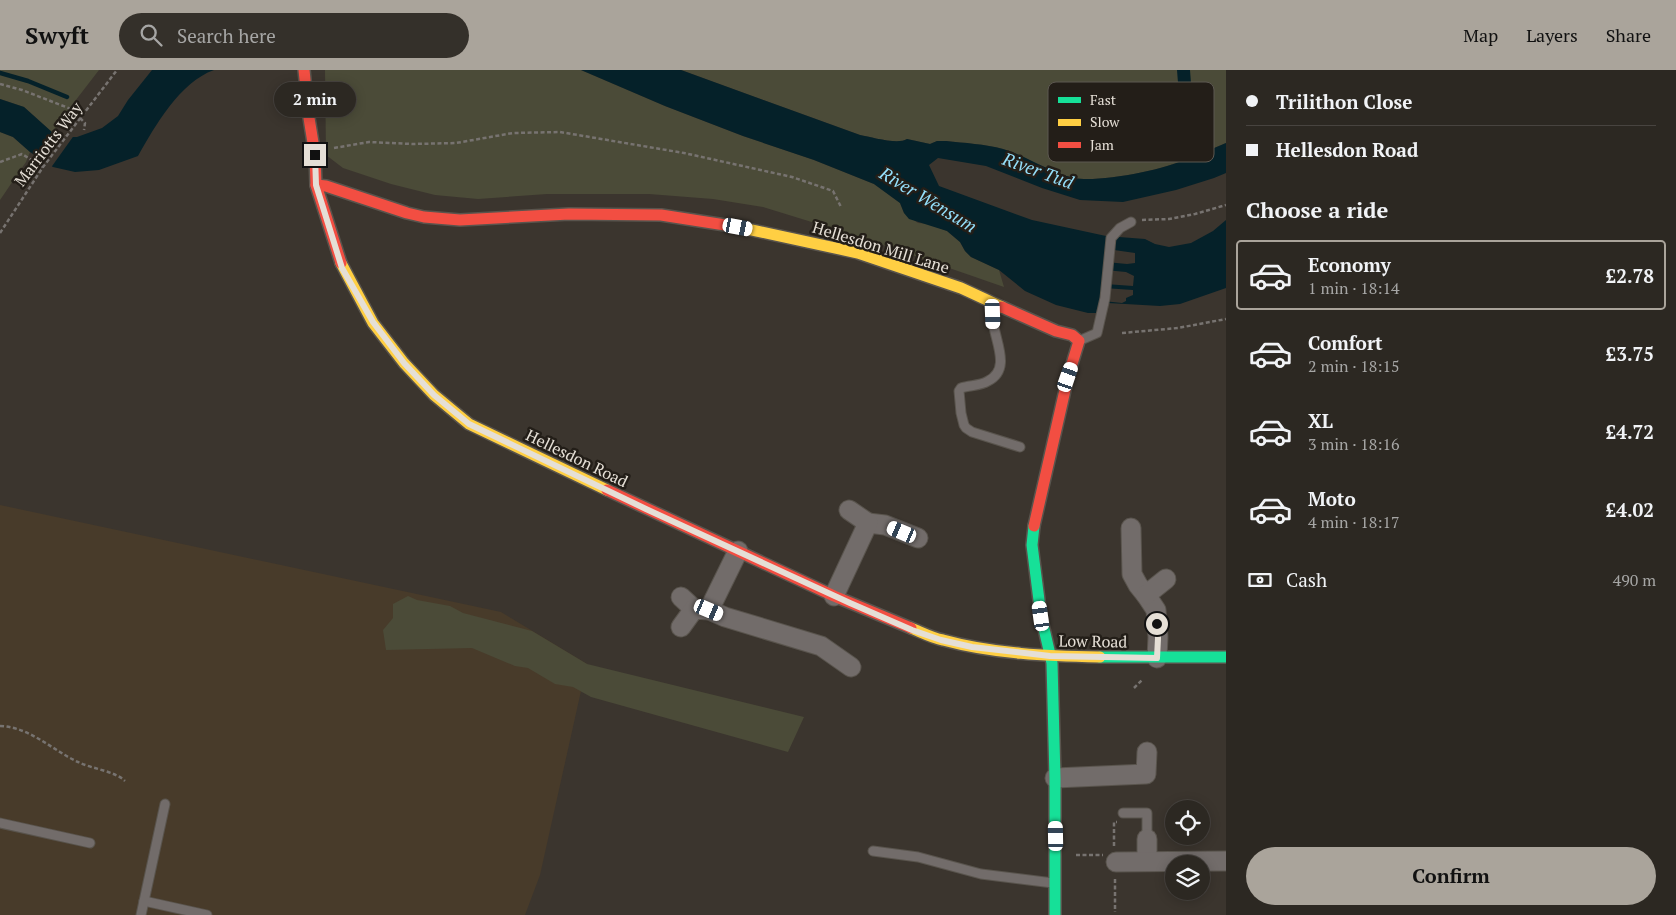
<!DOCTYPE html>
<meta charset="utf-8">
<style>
body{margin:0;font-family:"PT Serif",serif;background:#34302a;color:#f1f3f6;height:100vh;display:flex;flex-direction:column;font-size:19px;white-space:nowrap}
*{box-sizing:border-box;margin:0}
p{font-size:16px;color:#a6a6a5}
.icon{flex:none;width:28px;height:28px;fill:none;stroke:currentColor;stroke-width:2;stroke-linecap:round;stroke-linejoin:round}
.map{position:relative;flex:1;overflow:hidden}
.drawer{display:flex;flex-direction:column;background:#2c2822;width:450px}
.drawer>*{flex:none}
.banner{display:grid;align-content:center;height:110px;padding:0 20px;background:#2c2822}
.controls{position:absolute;left:1165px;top:730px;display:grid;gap:10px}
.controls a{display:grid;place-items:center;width:45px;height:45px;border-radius:50%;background:#2c2822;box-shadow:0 2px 12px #0003,0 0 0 1px #484440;font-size:25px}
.end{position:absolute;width:22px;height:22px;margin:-11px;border:6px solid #e5dfd6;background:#111;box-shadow:0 0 0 2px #111}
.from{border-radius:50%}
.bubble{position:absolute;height:35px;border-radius:18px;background:#2c2822;box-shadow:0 2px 12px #0003,0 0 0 1px #484440;font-size:16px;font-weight:700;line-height:35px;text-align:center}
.car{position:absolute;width:15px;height:30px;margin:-15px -8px;border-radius:6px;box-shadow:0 0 4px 1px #0007;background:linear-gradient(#fff 24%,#345 0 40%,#fff 0 76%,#345 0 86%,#fff 0)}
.banner b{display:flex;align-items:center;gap:18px;height:48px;font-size:19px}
.banner b+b{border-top:1px solid #484440}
.banner i{width:12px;height:12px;background:#f1f3f6}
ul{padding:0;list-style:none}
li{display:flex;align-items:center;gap:15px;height:70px;margin:0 10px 8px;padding:0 10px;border:2px solid transparent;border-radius:5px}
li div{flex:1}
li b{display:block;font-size:19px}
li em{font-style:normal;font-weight:700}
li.on{border-color:#aaa49b}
li>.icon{width:45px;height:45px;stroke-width:1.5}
h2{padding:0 20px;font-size:22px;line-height:60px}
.pay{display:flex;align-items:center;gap:12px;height:55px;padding:0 20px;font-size:19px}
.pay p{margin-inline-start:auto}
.action{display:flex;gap:10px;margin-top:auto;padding:10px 20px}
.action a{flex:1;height:58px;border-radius:30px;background:#aaa49b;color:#111;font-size:20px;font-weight:700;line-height:58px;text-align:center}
header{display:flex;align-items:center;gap:30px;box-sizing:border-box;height:70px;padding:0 25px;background:#aaa49b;color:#111}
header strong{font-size:24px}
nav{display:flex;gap:28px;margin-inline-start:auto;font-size:18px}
.search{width:350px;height:45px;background:#34302a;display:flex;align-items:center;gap:12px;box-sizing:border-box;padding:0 18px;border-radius:28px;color:#a6a6a5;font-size:19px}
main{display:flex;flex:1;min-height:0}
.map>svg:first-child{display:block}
</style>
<header>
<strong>Swyft</strong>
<div class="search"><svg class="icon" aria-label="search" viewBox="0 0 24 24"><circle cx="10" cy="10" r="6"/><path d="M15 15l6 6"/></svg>Search here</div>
<nav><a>Map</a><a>Layers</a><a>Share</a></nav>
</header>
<main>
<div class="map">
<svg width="1226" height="845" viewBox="0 0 1226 845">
<rect width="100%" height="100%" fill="#3b352e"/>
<path fill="#483b2a" d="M0 435 501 542 587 594 540 805 525 845H0Z"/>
<g fill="#4b4b38">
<path d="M0 0H99L72 35 53 63 24 37 0 29Z"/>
<path d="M325 0H581L665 36 743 66 814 90 874 114 900 133 904 143 918 153 930 154 947 161 960 172 965 181 971 187 999 200 1004 217 857 166 763 137 713 129 649 124H547L478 129 435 125 391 114 343 98 326 85Z"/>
<path d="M681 0H1226V73L1193 87 1195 78 1189 66 1190 74 1186 89C1165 100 1097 113 1074 108 1049 102 1027 86 1003 79 985 74 964 73 946 71H937L930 74 907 69C898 75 871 67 860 65Z"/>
<path d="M0 62 13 67 30 82 26 92 0 130Z"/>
<path d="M408 526 417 530 450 536 463 543 532 561 587 594 804 647 788 682 591 627 573 617 555 614 528 598 515 596 472 578 386 580 383 560 393 548V534Z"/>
</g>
<g fill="#052129" fill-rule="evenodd">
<path d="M152 0H214C180 12 155 56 138 86L99 100 75 102 53 97 30 82 13 67 0 62V29L24 37 53 63 65 67H77L102 58 118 46 128 30Z"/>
<path d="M581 0H681L860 65C871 67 898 75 907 69L930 74 937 71H946C964 73 985 74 1003 79 1027 86 1049 102 1074 108 1097 113 1165 100 1186 89L1190 74 1189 66 1182 63 1177 0H1190L1192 27 1197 45 1196 70 1193 87 1226 73V103L1214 108 1176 120 1123 132 1080 130 1042 118 986 96 938 88 929 95 939 116 1032 150 1106 166 1145 169 1155 174 1169 177 1191 173 1213 161 1226 150V218L1180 234 1160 236 1108 233 1100 243H1088L1056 235 1025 221 999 200 971 187 965 181 960 172 947 161 909 149 904 143 900 133 874 114 814 90 743 66 665 36ZM1107 179 1135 183V193L1127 194 1106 192ZM1105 200 1126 202 1134 206 1133 216 1105 214ZM1104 218 1133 220V225L1126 228V231L1122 233 1103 231Z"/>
</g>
<path fill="#3b352e" d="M63 63 75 64 50 99 41 93Z"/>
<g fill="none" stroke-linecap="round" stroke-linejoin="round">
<path stroke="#052129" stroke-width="4.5" d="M0 3 28 11 67 27"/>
<g stroke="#59544d" stroke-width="11">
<g id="lane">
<path d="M993 237C993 244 993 251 994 257 997 275 1010 300 988 311 980 316 970 315 961 318L959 321 961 343 964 355 966 358 972 362 1020 377"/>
<path d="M1081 270 1097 263 1105 228 1111 168 1120 158 1131 152"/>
<path d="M1123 743H1147V769"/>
<path d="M0 753 90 773"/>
<path d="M873 781 918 787 981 804 1053 813"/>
<path d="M144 831 207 845"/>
<path d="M141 845 165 734"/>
</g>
</g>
<g stroke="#59544d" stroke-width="21">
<g id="street">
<path d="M868 453 885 455 918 468"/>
<path d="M1131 458 1132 504 1138 515 1146 525 1156 540 1158 567 1157 588"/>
<path d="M1146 525 1166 509"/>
<path d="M834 526 868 453 849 440"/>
<path d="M681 527 694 539"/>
<path d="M709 540 738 481"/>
<path d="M681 557 694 539 709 540 725 547 821 576 851 597"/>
<path d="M1055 708 1146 704 1147 682"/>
<path d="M1147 791V769"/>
<path d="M1116 792 1226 791"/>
</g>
</g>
<g stroke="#59544d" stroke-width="14">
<g id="fast">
<path d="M1034 456 1032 475 1041 546 1052 593 1055 708V845"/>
<path d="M1100 587H1226"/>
</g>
</g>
<g stroke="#59544d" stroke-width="14">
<g id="slow">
<path d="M738 157 858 183 961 218 1002 237"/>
<path d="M341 193 373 253 404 293 434 325 469 354 607 420"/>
<path d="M911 558C921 562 932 568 943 570 994 584 1048 586 1100 587"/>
</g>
</g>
<g stroke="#59544d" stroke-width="14">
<g id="jam">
<path d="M304 0 309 48 315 85 316 115 341 193"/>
<path d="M316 115 326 116 407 143 424 147 460 150 569 144 661 145 738 157"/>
<path d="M1002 237 1056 261 1072 265 1079 271 1068 307 1034 456"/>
<path d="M607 420 834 526 911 558"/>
</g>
</g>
<g stroke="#777370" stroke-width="2.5" stroke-dasharray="4 2.5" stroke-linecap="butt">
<path d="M0 14 22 20 84 44"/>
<path d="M80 48 85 53 84 60"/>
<path d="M334 78 369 72 412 74 456 73 513 63 560 62 684 83 792 107 833 121 841 137"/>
<path d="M0 92 22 84 43 97"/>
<path d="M1142 150 1169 149 1195 144 1226 135"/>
<path d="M0 163 43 97 117 0"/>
<path d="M1122 263 1178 258 1226 249"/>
<path d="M1134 618 1143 609"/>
<path d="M0 656C30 657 52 680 78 692 92 699 115 701 125 711"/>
<path d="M1114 776V752H1117"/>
<path d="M1076 785H1103"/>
<path d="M1115 809V842"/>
</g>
<use href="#lane" stroke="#726c6a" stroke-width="9"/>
<use href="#street" stroke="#726c6a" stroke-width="19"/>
<use href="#fast" stroke="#16e098" stroke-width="11"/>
<use href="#slow" stroke="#ffcf43" stroke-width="11"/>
<use href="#jam" stroke="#f24e42" stroke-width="11"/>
</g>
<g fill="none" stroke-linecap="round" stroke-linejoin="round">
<path stroke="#e5dfd6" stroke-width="6" d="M315 85 316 115 342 198 373 252 404 293 434 325 469 354 646 439 850 533 912 560 941 570 972 577 1050 586 1157 588 1158 568 1157 554"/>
</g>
<g text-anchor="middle" stroke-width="5" stroke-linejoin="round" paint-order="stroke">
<g font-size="16" fill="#e5dfd6" stroke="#231e18">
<text transform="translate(48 74) rotate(-53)" y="6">Marriotts Way</text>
<text transform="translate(881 177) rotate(17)" y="6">Hellesdon Mill Lane</text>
<text transform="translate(577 388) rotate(26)" y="6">Hellesdon Road</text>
<text transform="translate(1093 571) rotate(1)" y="6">Low Road</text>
</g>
<g font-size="18" font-style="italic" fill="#94def9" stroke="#231e18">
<text transform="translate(1038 101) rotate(20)" y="6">River Tud</text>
<text transform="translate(928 130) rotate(31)" y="6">River Wensum</text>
</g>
</g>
<rect x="1048" y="12" width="166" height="80" rx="8" fill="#231e18" stroke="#5d5851" stroke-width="1"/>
<rect x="1058" y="27" width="23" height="6" fill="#16e098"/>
<rect x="1058" y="49" width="23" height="7" fill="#ffcf43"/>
<rect x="1058" y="72" width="23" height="6" fill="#f24e42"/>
<g font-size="14" fill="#e5dfd6">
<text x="1090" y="35">Fast</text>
<text x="1090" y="57">Slow</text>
<text x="1090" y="80">Jam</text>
</g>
</svg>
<div class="controls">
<a><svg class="icon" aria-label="locate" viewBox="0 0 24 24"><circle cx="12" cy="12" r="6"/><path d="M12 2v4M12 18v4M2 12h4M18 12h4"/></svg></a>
<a><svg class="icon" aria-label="layers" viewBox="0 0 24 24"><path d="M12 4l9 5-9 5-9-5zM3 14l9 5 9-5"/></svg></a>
</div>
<i class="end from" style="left:1157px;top:554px"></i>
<i class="end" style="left:315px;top:85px"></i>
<div class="bubble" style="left:274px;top:12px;width:82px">2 min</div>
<i class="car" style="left:738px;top:157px;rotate:101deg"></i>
<i class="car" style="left:993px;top:244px;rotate:178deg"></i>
<i class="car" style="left:1068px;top:307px;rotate:19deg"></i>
<i class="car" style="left:902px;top:462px;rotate:293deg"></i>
<i class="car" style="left:709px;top:540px;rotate:113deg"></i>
<i class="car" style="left:1041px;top:546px;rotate:352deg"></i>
<i class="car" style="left:1056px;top:766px;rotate:359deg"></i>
</div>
<section class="drawer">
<div class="banner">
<b><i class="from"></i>Trilithon Close</b>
<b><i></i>Hellesdon Road</b>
</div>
<h2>Choose a ride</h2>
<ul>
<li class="on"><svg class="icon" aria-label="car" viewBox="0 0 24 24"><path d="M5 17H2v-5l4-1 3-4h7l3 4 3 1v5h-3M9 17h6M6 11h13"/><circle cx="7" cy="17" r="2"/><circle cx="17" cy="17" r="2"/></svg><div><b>Economy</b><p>1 min · 18:14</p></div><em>£2.78</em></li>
<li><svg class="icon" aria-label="car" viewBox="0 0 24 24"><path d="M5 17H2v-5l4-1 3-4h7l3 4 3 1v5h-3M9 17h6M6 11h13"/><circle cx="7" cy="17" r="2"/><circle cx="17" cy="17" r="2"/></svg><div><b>Comfort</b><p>2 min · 18:15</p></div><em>£3.75</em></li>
<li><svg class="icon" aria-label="car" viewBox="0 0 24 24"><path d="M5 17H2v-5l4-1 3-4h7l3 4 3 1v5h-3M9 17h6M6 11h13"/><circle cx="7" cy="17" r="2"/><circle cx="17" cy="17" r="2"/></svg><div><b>XL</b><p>3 min · 18:16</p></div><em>£4.72</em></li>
<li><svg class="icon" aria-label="car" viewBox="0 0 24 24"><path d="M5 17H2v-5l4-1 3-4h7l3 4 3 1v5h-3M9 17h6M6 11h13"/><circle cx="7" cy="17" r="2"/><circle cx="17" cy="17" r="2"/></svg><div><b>Moto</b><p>4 min · 18:17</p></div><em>£4.02</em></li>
</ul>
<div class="pay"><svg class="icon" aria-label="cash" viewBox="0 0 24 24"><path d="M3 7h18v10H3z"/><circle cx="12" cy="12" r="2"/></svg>Cash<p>490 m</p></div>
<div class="action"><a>Confirm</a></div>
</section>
</main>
